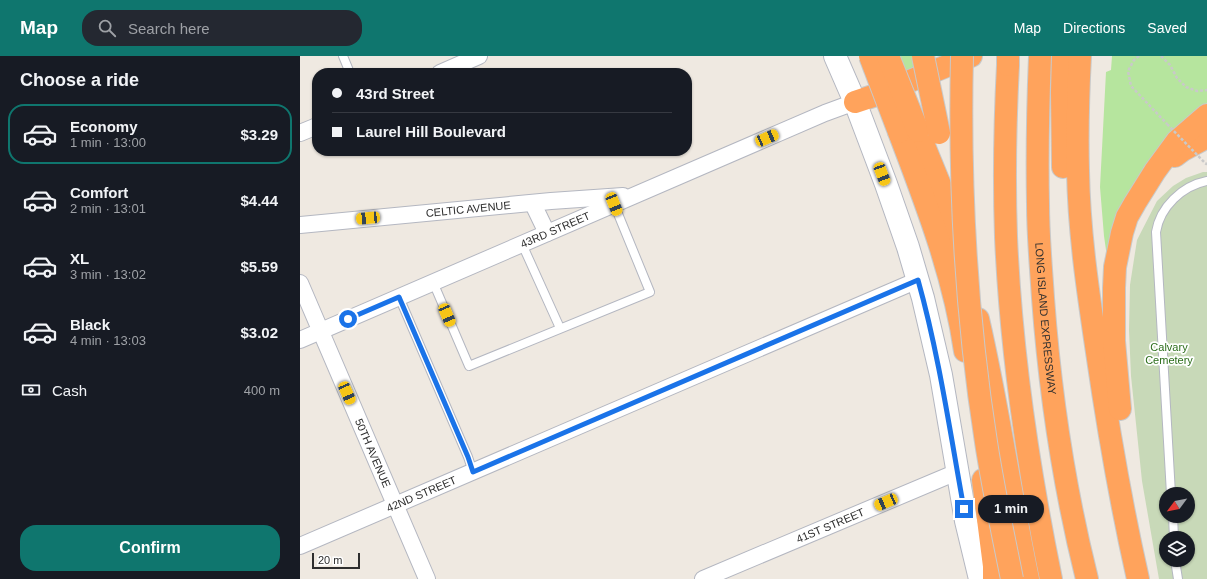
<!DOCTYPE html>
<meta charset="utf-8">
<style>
body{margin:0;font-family:Helvetica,sans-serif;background:#242831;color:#f1f3f6;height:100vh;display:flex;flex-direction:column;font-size:15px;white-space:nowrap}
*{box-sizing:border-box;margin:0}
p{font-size:13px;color:#9ea1a6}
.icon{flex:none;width:22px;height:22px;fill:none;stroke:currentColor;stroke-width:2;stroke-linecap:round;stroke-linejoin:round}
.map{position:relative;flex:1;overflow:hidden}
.side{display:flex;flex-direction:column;background:#171b24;width:300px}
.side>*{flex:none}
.banner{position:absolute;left:12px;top:12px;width:380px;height:88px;border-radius:16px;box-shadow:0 1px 3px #0004;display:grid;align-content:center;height:88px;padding:0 20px;background:#171b24}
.needle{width:26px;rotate:238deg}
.fabs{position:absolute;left:859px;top:431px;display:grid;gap:8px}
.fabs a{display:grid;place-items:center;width:36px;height:36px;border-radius:50%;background:#171b24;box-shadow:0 1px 3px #0004;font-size:20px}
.scale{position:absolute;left:12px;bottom:10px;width:48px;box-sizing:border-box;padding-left:4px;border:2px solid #2e2e2e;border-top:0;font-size:11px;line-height:14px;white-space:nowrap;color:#2e2e2e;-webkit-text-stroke:3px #fff;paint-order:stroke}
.end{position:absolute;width:18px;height:18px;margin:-9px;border:5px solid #1a73e8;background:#fff;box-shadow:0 0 0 2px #fff}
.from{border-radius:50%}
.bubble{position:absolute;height:28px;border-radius:14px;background:#171b24;box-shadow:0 1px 3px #0004;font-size:13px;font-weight:600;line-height:28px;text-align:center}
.car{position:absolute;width:12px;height:24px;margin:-12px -6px;border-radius:5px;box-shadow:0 0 3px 1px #0007;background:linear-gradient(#f5c518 24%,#345 0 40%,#f5c518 0 76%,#345 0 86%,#f5c518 0)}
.banner b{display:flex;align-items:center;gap:14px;height:38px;font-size:15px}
.banner b+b{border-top:1px solid #363941}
.banner i{width:10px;height:10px;background:#f1f3f6}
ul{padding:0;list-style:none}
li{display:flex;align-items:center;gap:12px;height:60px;margin:0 8px 6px;padding:0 12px;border:2px solid transparent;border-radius:16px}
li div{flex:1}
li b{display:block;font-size:15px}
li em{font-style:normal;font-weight:600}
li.selected{border-color:#0f766e}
li>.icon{width:36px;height:36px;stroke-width:1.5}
h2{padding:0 20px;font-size:18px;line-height:48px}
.pay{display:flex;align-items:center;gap:10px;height:44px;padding:0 20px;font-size:15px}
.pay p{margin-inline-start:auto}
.button{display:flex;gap:8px;margin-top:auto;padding:8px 20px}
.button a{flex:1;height:46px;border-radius:16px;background:#0f766e;color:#fff;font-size:16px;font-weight:600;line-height:46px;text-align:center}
header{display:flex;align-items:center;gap:24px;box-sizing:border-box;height:56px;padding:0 20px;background:#0f766e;color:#fff}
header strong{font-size:19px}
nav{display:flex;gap:22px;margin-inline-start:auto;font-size:14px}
.search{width:280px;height:36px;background:#242831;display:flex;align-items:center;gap:10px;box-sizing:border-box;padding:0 14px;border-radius:16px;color:#9ea1a6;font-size:15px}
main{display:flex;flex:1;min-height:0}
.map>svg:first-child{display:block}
</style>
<header>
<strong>Map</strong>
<div class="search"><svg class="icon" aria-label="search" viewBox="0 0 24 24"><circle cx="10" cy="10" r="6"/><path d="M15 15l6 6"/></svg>Search here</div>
<nav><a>Map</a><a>Directions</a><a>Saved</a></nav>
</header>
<main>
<section class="side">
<h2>Choose a ride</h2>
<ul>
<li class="selected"><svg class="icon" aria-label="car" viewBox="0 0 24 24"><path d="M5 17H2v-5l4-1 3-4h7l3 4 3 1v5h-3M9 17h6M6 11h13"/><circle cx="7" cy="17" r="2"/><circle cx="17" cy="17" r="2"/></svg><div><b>Economy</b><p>1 min · 13:00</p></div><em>$3.29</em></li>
<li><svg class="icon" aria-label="car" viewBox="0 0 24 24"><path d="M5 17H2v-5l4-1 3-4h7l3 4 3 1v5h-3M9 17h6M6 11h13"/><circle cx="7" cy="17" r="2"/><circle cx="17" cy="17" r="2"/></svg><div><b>Comfort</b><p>2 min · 13:01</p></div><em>$4.44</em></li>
<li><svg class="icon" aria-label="car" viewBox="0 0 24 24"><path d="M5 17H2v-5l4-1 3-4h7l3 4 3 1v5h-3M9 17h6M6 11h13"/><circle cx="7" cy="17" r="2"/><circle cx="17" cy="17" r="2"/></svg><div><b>XL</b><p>3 min · 13:02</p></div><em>$5.59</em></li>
<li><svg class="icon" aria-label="car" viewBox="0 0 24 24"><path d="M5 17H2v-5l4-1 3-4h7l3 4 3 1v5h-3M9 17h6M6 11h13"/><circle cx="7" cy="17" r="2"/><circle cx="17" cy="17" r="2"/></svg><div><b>Black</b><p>4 min · 13:03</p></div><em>$3.02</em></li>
</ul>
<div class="pay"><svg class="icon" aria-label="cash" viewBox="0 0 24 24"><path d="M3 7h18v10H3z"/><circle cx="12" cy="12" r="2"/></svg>Cash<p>400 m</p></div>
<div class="button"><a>Confirm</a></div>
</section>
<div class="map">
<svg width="907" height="523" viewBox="0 0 907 523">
<rect width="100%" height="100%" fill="#efe9e1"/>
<g fill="#b6e59e">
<path d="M597 0H612L614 12 602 16Z"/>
<path d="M812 0H907V49L868 82 844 111 825 146 807 201 804 180 800 131 806 16 811 14Z"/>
</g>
<path fill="#c8d9b8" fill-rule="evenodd" d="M903 116H907V523H859L842 425 831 320 829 274 830 229 837 184 857 145 873 130 886 122ZM866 438H888V460H866ZM866 482H888V504H866Z"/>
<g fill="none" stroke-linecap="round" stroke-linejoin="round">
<g stroke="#b4b7c1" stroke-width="10">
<g id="service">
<path d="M43 0 50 17"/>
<path d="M222 188 260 272"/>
<path d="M133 226 169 310 350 236 314 148"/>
<path d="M99 241 168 401 173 416"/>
<path d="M871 438 856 176C860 151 882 130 907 125"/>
<path d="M873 460 874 482"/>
<path d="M875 504 878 523"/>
</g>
</g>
<g stroke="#b4b7c1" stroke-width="18">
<g id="minor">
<path d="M140 17 179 0"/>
<path d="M0 77 17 70"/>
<path d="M233 148 247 177"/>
<path id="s1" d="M0 169 251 145 323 140"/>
<path id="s2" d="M0 227 127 523"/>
<path id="s3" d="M0 284 525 57 555 46"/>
<path id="s4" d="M0 490 618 224"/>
<path id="s5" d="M403 523 657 416"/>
</g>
</g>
<g stroke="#b4b7c1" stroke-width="24">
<path id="secondary" d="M535 0 555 46 586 128 608 191 623 242 641 319 666 465 680 523"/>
</g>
<g stroke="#c9c9c9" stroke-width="24">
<g id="motorway">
<path id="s6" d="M740 0C738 49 737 99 738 148 738 180 741 211 743 242 750 337 764 431 787 523"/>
<path d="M763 0 762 36 763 111"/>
<path d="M780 0C778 38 777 77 778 115 779 176 788 236 797 296 808 372 821 448 838 523"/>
<path d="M708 9C705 66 704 124 706 181 711 296 728 411 751 523"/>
<path d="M555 46 576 39 671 0"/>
<path d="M618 75 647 146 661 195"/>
<path d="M599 76C626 147 654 219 665 295"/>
<path d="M875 100 883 94 907 81"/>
<path d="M678 263C698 349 710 437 728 523"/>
<path d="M820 353 814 285V232L815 211 822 177 827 161 835 147 855 115 877 85 907 59"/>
<path d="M683 424 694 510V523"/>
</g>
</g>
<g stroke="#c9c9c9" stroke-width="2.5" stroke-dasharray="3 2" stroke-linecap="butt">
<path d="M839 0 834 4 828 15 831 30 867 68"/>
<path d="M861 0 870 9 877 22 886 31 897 35 907 34"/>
</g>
<use href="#service" stroke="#fff" stroke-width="8"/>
<use href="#minor" stroke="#fff" stroke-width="16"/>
<use href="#secondary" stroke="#fff" stroke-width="22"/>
<use href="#motorway" stroke="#ffa35c" stroke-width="22"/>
<g stroke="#c9c9c9" stroke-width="24" stroke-linecap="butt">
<g id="motorway-bridge">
<path d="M570 0 599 76"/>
<path d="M588 0 618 75"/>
<path d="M623 0 639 77"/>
<path d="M662 0C659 129 666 259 686 386 693 432 703 478 712 523"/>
<path d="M708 9V0"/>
</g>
</g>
<path stroke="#c9c9c9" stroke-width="2.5" stroke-dasharray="3 2" stroke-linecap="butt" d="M867 68 906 108 907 107"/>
<use href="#motorway-bridge" stroke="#ffa35c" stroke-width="22"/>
</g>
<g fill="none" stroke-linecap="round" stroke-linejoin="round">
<path stroke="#1a73e8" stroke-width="5" d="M48 263 99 241 168 401 173 416 618 224C639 299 650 376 664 453"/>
</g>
<g text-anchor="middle" stroke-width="3.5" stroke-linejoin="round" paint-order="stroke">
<g font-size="11" fill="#2e2e2e" stroke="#fff">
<text dy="4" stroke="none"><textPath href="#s1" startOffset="169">CELTIC AVENUE</textPath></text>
<text dy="4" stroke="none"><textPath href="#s3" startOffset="278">43RD STREET</textPath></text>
<text dy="4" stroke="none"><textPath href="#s6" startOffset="263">LONG ISLAND EXPRESSWAY</textPath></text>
<text dy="4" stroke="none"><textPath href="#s2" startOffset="185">50TH AVENUE</textPath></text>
<text dy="4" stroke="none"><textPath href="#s4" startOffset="132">42ND STREET</textPath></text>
<text dy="4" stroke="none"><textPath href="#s5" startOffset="138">41ST STREET</textPath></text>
</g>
<g font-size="11" fill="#2c6e1b" stroke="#fff">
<text x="869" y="295">Calvary<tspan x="869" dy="13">Cemetery</tspan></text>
</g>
</g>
</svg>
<div class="fabs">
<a><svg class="needle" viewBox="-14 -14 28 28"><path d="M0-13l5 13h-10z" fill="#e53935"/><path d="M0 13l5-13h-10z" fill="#9ea1a6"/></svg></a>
<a><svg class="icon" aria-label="layers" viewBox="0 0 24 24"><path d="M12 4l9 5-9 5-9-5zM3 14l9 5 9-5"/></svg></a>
</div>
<div class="scale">20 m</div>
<i class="end from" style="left:48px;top:263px"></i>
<i class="end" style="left:664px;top:453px"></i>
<div class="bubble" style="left:678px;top:439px;width:66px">1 min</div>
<i class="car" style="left:467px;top:82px;rotate:67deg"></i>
<i class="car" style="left:582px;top:118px;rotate:159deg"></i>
<i class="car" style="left:314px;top:148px;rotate:158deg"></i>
<i class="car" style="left:68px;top:162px;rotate:265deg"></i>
<i class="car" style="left:147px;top:259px;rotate:157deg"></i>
<i class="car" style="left:47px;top:337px;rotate:156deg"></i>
<i class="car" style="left:586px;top:446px;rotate:247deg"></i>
<div class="banner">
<b><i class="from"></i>43rd Street</b>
<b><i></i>Laurel Hill Boulevard</b>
</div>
</div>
</main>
